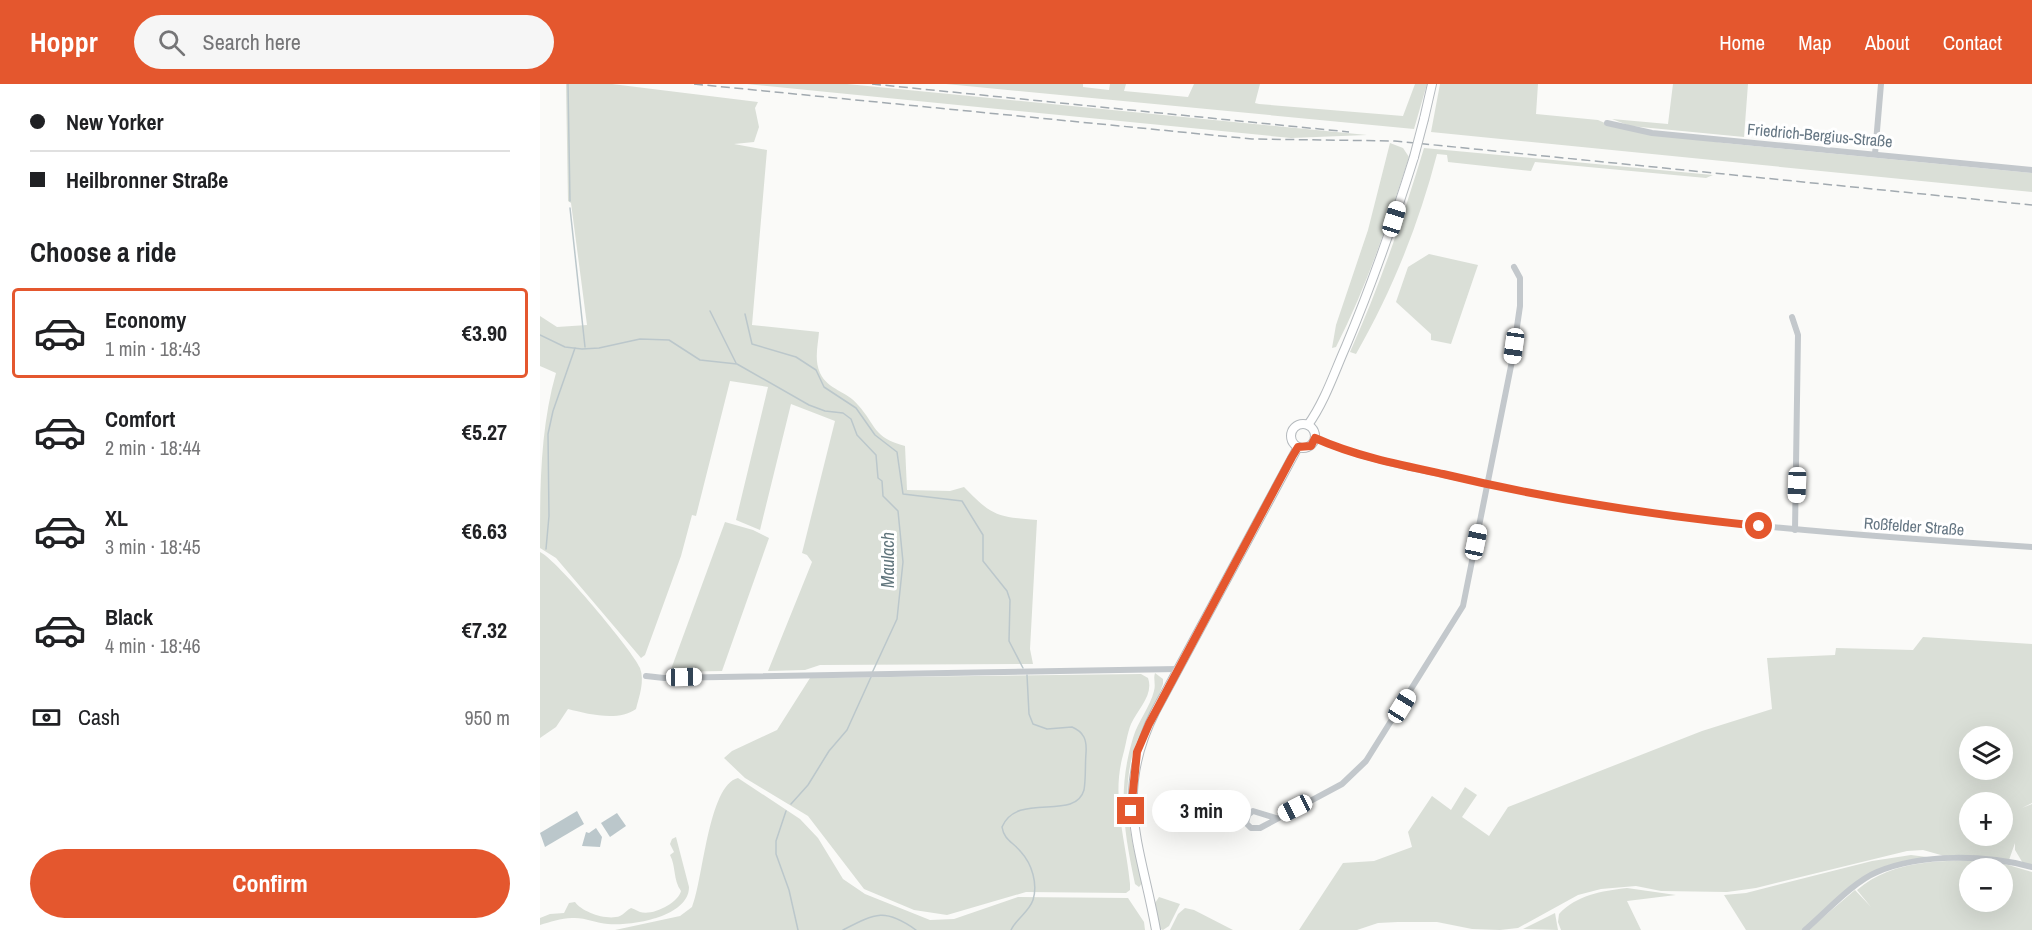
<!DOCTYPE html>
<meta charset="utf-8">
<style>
body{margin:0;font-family:"Archivo Narrow",sans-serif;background:#f6f6f6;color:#202124;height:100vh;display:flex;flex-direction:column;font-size:22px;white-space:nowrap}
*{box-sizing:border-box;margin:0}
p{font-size:20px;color:#757577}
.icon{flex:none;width:33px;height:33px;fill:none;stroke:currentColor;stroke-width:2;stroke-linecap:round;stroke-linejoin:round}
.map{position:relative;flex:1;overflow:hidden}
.sheet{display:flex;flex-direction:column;background:#fff;width:540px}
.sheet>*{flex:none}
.banner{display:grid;align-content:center;height:132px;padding:0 30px;background:#fff}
.fabs{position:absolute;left:1419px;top:642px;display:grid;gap:12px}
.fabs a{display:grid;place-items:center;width:54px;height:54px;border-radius:50%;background:#fff;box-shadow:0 6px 24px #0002;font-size:30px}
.end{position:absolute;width:27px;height:27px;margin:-14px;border:8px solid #e4572e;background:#fff;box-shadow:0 0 0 3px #fff}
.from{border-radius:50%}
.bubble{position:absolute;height:42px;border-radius:21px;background:#fff;box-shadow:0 6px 24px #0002;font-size:20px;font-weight:700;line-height:42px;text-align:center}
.car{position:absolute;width:18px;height:36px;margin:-18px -9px;border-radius:8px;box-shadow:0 0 4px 2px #0007;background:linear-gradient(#fff 24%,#345 0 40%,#fff 0 76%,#345 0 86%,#fff 0)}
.banner b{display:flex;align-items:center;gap:21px;height:57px;font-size:22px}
.banner b+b{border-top:2px solid #e0e0e0}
.banner i{width:15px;height:15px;background:#202124}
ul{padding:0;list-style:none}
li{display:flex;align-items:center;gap:18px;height:90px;margin:0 12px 9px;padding:0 18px;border:3px solid transparent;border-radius:6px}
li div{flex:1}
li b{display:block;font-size:22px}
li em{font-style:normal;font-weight:700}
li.active{border-color:#e4572e}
li>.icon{width:54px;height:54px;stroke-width:1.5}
h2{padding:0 30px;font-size:27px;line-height:72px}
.pay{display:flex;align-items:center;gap:15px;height:66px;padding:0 30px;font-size:22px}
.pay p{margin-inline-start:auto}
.cta{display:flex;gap:12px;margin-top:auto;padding:12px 30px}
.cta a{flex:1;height:69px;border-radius:36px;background:#e4572e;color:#fff;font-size:24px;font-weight:700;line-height:69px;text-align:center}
header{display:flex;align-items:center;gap:36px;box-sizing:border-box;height:84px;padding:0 30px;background:#e4572e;color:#fff}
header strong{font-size:28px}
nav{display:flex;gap:33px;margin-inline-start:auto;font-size:21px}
.search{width:420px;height:54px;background:#f6f6f6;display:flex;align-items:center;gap:15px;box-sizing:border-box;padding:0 21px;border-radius:33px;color:#757577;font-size:22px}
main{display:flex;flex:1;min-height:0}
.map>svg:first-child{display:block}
</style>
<header>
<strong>Hoppr</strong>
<div class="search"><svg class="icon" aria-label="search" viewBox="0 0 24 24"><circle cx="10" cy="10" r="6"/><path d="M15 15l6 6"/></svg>Search here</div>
<nav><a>Home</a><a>Map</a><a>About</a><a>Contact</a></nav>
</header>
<main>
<section class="sheet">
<div class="banner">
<b><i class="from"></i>New Yorker</b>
<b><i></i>Heilbronner Straße</b>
</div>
<h2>Choose a ride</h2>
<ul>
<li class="active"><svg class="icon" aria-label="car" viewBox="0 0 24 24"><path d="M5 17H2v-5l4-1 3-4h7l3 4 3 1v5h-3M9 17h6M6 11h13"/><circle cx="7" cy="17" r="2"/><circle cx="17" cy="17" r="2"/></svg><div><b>Economy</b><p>1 min · 18:43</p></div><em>€3.90</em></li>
<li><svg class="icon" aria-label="car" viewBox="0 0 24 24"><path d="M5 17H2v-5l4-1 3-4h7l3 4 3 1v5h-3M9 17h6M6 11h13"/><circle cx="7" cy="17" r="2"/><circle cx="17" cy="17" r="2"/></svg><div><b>Comfort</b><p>2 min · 18:44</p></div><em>€5.27</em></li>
<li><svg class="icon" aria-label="car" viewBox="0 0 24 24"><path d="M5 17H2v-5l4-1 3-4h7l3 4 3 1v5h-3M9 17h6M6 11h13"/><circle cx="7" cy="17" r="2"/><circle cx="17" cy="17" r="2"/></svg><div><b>XL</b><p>3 min · 18:45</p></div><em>€6.63</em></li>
<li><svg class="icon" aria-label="car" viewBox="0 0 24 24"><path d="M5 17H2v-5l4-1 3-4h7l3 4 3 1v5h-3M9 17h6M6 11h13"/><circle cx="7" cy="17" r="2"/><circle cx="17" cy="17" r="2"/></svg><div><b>Black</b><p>4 min · 18:46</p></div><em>€7.32</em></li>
</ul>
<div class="pay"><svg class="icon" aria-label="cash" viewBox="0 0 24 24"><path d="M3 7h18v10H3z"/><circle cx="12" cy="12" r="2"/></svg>Cash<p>950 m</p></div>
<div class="cta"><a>Confirm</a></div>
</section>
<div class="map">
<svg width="1492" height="846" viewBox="0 0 1492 846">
<rect width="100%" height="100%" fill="#fafaf8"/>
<g fill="#dadfd7" fill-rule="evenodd">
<path d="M26 0H72L218 18 215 24 219 43 214 58 194 60 227 66 212 241 279 248C278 261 274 276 280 289 288 306 307 307 318 321 337 342 332 353 365 362L367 406 410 407 424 403C452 432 457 433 497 436L490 565 493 580 280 581 265 586 228 587 272 478 267 471 262 469 295 337 251 320 220 446 196 436 228 303 190 297 156 432 152 431 141 472 105 571 101 574 16 474 0 464C0 405 0 345 16 289L0 282V232L17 243 47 241 31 119 28 117Z"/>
<path d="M207 0H307L827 51 751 54Z"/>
<path d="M406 0H543V3L569 6 570 0H586L584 7 648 13 654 0H720L715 19 719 20 863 32 875 0H887L874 45Z"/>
<path d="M900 0H998L996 30 1058 36 1074 43 1184 59 1492 89V108L891 48Z"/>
<path d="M1133 0H1208L1204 53 1090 42 1072 35 1128 40Z"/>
<path d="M850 59 863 64 869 73C848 138 827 202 796 263L792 264 796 241 828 146Z"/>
<path d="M884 64 1173 91 1166 94 995 78 991 87 908 78 907 71 897 70C879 140 852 207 816 270L810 268C840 201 863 134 884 64Z"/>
<path d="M889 170 938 181 911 260 891 256V250L856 218 868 183Z"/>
<path d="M185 438 213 446 229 454 182 587 130 588Z"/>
<path d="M0 468C16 475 93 567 100 584 105 597 99 613 96 625 78 638 48 630 28 625L16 643 0 654Z"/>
<path d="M1383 553 1492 560V719L1482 724 1492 720V783L1484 781 1475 766V759L1469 776 1408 773 1383 766 1367 767 1216 804 1187 808 1121 807 1096 802 1061 805 1038 811 978 844 960 846 932 845 897 838H858L838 839 817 846H759L803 779 834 777 872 763 868 748 892 712 911 726 925 703 937 711 922 733 949 752 968 723 1162 647 1232 625 1227 574 1295 571 1296 564 1373 566ZM1430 652H1462V686H1430ZM1430 718H1462V752H1430Z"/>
<path d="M615 589 623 595V600C615 624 600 645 593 669 581 712 590 757 603 798L599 803 595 800C584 747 577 707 593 654 598 637 610 623 614 607 616 600 613 595 615 589Z"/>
<path d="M601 590 608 594C614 611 598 625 591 640 587 650 586 661 583 671 571 714 586 757 590 800V806L586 809 486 808 407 831 374 826 324 805 268 732 205 694 184 674 192 667 237 646 270 594Z"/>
<path d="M198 694 260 735 278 754 303 795 325 810 390 836 414 835 478 813 588 814 604 838 605 846H75L140 832 152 823C163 798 168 701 198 694Z"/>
<path d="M136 753 149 803C149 833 92 842 68 840 56 839 44 833 32 834 21 834 10 838 0 841V834L10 830 24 829 29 819 35 818C42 828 67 837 80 832 84 830 87 826 91 824 95 825 97 827 100 828 113 832 138 819 141 807 133 796 136 782 130 771L134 768 130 760 132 755Z"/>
<path d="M1371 771 1395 774 1334 787 1264 846H1206L1184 811 1206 809 1332 777Z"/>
<path d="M1451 776 1492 788V846H1268L1315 806 1331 823 1317 806C1354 774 1405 777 1451 776ZM1430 784H1462V818H1430Z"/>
<path d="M1087 804 1136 811 1087 817 1101 846H1021L1018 838 1019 830C1037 811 1061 807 1087 804Z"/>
<path d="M619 813 640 820 629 842 623 846 620 845 615 819Z"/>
<path d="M645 824 654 826 693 846H630L638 830Z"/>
<path d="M1015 829 1018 846 983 845Z"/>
</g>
<g fill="#bbc7cb">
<path d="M37 727 44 740 5 763 0 749Z"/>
<path d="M77 729 86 742 70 753 61 739Z"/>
<path d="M56 744 62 753 60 763 42 762 46 748 49 749Z"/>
</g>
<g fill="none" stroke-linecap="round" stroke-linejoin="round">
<g stroke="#bbc7cb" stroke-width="1.5">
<path d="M28 0 30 117"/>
<path d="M30 124 45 263"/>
<path d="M170 227 196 279"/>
<path d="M205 230 212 260 256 273 276 286 284 303 316 324 335 351 357 368 363 410 422 417 443 451V477L467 507 470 516 469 557 483 584"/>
<path d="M0 251 25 263 42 265 59 264 100 255 129 256 160 276 197 280 269 321 285 327 303 329 311 335 317 351 336 371 338 394 342 397 343 412 358 427 363 478 357 535 332 589"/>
<path d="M6 465 9 432 8 350 13 327 35 264"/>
<path d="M251 720 268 701 289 667 307 646 331 593"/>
<path d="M246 727 236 757V770L249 806 258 846"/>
<path d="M303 846C336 829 345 824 376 846"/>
<path d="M471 846C476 835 489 828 493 816 498 800 492 780 481 768 473 758 464 756 462 743 477 707 535 738 544 706 546 694 545 680 546 669 547 656 544 648 532 643L507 645 493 640 489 630 487 591"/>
</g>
<g stroke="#b5babe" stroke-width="10">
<g id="major">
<path d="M884 35 892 0"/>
<circle cx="763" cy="352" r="12"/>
<path d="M768 341C785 317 794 289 806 262 832 200 854 137 874 73"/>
<path d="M616 846C601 762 573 712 615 628L758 363"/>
</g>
</g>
<g stroke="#c3c8cc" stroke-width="6">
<path d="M1067 39 1112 49 1492 86"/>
<path d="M1335 70 1341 0"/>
<path d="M1252 233 1258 251 1255 446"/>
<path d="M775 354C824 377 881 386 933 397 1117 438 1304 451 1492 463"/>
<path d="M106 592 124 594 638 585"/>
<path d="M736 734 713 727 708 731 706 739 711 744H720L802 700 826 677 923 522 972 277 980 222V194L974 183"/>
<path d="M1265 846C1286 828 1313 798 1337 788 1381 769 1447 771 1492 783"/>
</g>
<use href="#major" stroke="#fff" stroke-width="8"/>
<g stroke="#a2aab0" stroke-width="1.5" stroke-dasharray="9 4.5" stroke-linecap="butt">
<path d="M154 0 712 55 855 57 1492 121"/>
<path d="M332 0 809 48"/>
</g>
<g stroke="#b5babe" stroke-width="10" stroke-linecap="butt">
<path id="major-bridge" d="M874 73 884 35"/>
</g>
<use href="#major-bridge" stroke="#fff" stroke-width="8"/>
</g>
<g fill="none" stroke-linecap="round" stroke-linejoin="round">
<path stroke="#e4572e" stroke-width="8" d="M591 727 597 668 609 640 752 373 758 363 771 362 775 354C815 372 860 381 903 390 1007 415 1112 431 1219 442"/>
</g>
<g text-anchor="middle" stroke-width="6" stroke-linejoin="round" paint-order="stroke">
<g font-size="16" fill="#657683" stroke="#fff">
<text transform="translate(1280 51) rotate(5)" y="6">Friedrich-Bergius-Straße</text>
<text transform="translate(1374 442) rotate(4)" y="6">Roßfelder Straße</text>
</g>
<g font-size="18" font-style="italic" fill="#60757c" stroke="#fff">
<text transform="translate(348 476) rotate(-90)" y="6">Maulach</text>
</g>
</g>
</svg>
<div class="fabs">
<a><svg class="icon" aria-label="layers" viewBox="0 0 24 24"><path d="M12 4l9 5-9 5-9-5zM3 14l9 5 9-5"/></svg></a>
<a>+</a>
<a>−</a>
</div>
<i class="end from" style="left:1219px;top:442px"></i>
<i class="end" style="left:591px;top:727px"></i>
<div class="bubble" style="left:612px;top:706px;width:99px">3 min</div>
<i class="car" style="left:854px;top:135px;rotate:17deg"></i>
<i class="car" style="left:974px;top:262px;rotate:188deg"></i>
<i class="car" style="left:1257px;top:401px;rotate:182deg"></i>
<i class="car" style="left:936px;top:458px;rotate:12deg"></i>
<i class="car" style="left:144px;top:593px;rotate:89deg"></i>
<i class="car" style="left:862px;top:622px;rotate:32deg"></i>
<i class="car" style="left:755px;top:724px;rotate:243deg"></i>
</div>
</main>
